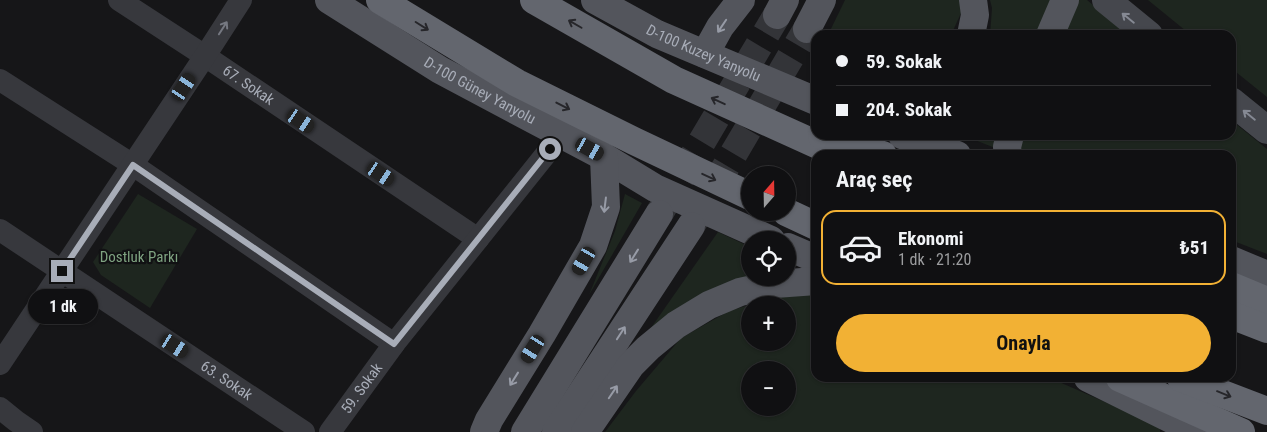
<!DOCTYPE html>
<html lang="tr">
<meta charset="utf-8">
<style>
body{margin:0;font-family:"Roboto Condensed",sans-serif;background:#1e1e20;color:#f1f3f6;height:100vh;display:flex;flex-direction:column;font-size:19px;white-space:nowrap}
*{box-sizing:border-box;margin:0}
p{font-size:16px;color:#9c9d9f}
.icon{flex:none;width:28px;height:28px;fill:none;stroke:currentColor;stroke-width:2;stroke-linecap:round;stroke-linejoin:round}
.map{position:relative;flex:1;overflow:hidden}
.sheet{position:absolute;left:811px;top:150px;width:425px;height:232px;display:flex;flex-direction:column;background:#101012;border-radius:15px;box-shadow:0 1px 4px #0004,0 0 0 1px #303032}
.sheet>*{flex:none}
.top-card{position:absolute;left:811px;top:30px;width:425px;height:110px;border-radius:15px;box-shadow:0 1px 4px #0004,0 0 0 1px #303032;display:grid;align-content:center;height:110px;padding:0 25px;background:#101012}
.needle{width:32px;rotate:20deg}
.fabs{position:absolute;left:741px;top:166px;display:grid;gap:10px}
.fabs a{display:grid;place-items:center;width:55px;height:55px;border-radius:50%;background:#101012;box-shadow:0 1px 4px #0004,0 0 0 1px #303032;font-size:25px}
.end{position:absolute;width:22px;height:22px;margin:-11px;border:6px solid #a8adb8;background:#111;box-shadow:0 0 0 2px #111}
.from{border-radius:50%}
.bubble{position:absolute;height:35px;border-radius:18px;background:#101012;box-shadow:0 1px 4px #0004,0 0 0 1px #303032;font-size:16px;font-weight:700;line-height:35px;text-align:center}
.car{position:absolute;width:15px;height:30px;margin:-15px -8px;border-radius:6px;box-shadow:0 0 4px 1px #0007;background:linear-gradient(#222 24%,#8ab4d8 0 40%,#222 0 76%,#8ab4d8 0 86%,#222 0)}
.top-card b{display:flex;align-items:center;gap:18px;height:48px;font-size:19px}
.top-card b+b{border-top:1px solid #303032}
.top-card i{width:12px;height:12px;background:#f1f3f6}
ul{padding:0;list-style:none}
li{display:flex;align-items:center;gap:15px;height:75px;margin:0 10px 8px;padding:0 15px;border:2px solid transparent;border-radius:15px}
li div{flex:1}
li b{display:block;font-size:19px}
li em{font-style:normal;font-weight:700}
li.current{border-color:#f2b134}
li>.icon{width:45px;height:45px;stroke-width:1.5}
h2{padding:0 25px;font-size:22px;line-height:60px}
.action{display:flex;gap:10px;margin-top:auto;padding:10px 25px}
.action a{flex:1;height:58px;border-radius:30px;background:#f2b134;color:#111;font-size:20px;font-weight:700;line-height:58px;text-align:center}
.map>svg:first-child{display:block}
</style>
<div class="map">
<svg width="1267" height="432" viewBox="0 0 1267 432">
<rect width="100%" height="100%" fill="#161618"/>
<g fill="#1e261f" fill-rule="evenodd">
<path d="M845 0H961V13L951 35H828Z"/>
<path d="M990 0H1087L1129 35H990L992 8Z"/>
<path d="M1148 0H1267V97L1231 68V35H1191Z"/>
<path d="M1231 120 1267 149V254L1231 240V155H1013L962 135H1231Z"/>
<path d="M138 194 197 229 150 308 101 275 93 262Z"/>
<path d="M625 194 642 203 589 295 615 231Z"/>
<path d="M718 232 750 247V277L639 345Z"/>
<path d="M816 294V378H1050L1160 426V432H605L636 391 681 338 729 311 772 298ZM750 305H788V342H750ZM750 370H788V408H750Z"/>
</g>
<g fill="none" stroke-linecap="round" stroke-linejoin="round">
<g stroke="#333438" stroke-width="28" stroke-dasharray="28 14" stroke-linecap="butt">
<path d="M659 214 777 15"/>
<path d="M691 226 807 29"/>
</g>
<g stroke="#37383d" stroke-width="22">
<path id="s1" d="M119 0 205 56 478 239"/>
<path d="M0 80 133 165 394 344"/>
<path id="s2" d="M0 230 304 432"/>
<path d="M0 364 205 56 241 0"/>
<path d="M0 408 16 421 32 432"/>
<path id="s3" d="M330 432 394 344 562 134"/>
</g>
<g stroke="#45474d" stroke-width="28">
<path d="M1106 0 1149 35"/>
<path d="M1231 101 1267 130"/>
</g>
<g stroke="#53555c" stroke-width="28">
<path id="s4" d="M329 0 440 70 604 157 655 188 771 240"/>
<path id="s5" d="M595 0 657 34 816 101"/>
<path d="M777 15 785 0"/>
<path d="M807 29 822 0"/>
<path d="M971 35 975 15 973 0"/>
<path d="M1050 35 1065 0"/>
<path d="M705 54 720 27 741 0"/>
<path d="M902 135 957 155"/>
<path d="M1008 155 1007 147 1010 135"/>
<path d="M788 247 816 259"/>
<path d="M1231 260 1267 275"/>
<path d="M1088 378 1179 423 1202 432"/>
<path d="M484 432 489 420 542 334 593 246 606 207 604 157"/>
<path d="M525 432 659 214"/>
<path d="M556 432 691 226"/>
<path d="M585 432 631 365 648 348 676 325 709 305 740 292 775 284 816 281"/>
</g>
<g stroke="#63666e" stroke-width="28">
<path d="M380 0 517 83 634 141 750 196"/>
<path d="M534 0 674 80 840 155"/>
<path d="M822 136 883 155"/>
<path d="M786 212 816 226"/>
<path d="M1231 286 1267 301"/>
<path d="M1231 315 1267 329"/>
<path d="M1120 378 1241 432"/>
<path d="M1181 378 1267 411"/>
</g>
</g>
<defs><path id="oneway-shaft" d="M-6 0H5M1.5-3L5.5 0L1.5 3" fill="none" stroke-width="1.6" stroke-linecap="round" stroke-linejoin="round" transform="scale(1.25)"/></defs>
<g stroke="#858993">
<use href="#oneway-shaft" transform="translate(1128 18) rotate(-141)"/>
<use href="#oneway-shaft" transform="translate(1249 115) rotate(-141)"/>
</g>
<g stroke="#26262a">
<use href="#oneway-shaft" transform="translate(575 24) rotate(-150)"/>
<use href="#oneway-shaft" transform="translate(422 26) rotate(32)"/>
<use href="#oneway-shaft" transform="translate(718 101) rotate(-155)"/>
<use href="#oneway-shaft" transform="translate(563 106) rotate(27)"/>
<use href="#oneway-shaft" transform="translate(709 177) rotate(25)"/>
<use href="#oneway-shaft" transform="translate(1224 394) rotate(22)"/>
</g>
<g stroke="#979ba6">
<use href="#oneway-shaft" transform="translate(722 26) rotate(124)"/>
<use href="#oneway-shaft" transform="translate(605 205) rotate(97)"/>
<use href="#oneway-shaft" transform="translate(634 256) rotate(122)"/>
<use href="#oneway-shaft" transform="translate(621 333) rotate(-57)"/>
<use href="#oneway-shaft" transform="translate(514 379) rotate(122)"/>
<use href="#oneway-shaft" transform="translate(613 392) rotate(-56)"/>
</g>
<use stroke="#757881" href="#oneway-shaft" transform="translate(223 28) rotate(-57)"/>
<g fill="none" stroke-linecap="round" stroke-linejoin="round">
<path stroke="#a8adb8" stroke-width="6" d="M62 271 133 165 394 344 550 149"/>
</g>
<g text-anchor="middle" stroke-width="4.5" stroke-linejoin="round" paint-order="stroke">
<g font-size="15" fill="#a8adb8" stroke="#111113">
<text dy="5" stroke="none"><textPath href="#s5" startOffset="121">D-100 Kuzey Yanyolu</textPath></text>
<text dy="5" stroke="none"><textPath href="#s1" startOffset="155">67. Sokak</textPath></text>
<text dy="5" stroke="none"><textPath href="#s4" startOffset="176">D-100 Güney Yanyolu</textPath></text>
<text dy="5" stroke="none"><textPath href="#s2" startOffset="272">63. Sokak</textPath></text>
<text dy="5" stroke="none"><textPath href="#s3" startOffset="54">59. Sokak</textPath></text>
</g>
<g font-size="15" fill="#7fa381" stroke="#111113">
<text x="139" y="262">Dostluk Parkı</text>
</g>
</g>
</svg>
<div class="fabs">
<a><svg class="needle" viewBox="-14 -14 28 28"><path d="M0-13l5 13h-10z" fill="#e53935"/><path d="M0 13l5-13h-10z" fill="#9c9d9f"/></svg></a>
<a><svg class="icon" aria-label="locate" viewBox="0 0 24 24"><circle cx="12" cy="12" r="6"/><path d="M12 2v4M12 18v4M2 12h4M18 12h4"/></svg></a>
<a>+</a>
<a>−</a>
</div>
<i class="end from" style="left:550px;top:149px"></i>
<i class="end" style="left:62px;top:271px"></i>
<div class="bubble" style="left:28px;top:289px;width:70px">1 dk</div>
<i class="car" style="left:184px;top:87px;rotate:34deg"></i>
<i class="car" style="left:301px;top:121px;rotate:124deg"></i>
<i class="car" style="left:590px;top:149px;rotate:119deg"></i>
<i class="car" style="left:381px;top:174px;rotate:124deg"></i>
<i class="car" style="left:584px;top:261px;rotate:210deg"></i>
<i class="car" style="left:175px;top:346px;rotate:123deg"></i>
<i class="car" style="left:533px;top:349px;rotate:212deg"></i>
<div class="top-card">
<b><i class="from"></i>59. Sokak</b>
<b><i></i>204. Sokak</b>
</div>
<section class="sheet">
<h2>Araç seç</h2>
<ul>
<li class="current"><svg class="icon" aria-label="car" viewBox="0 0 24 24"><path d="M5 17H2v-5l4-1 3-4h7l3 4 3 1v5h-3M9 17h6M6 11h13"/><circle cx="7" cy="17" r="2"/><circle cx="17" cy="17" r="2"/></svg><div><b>Ekonomi</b><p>1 dk · 21:20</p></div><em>₺51</em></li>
</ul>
<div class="action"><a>Onayla</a></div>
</section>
</div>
